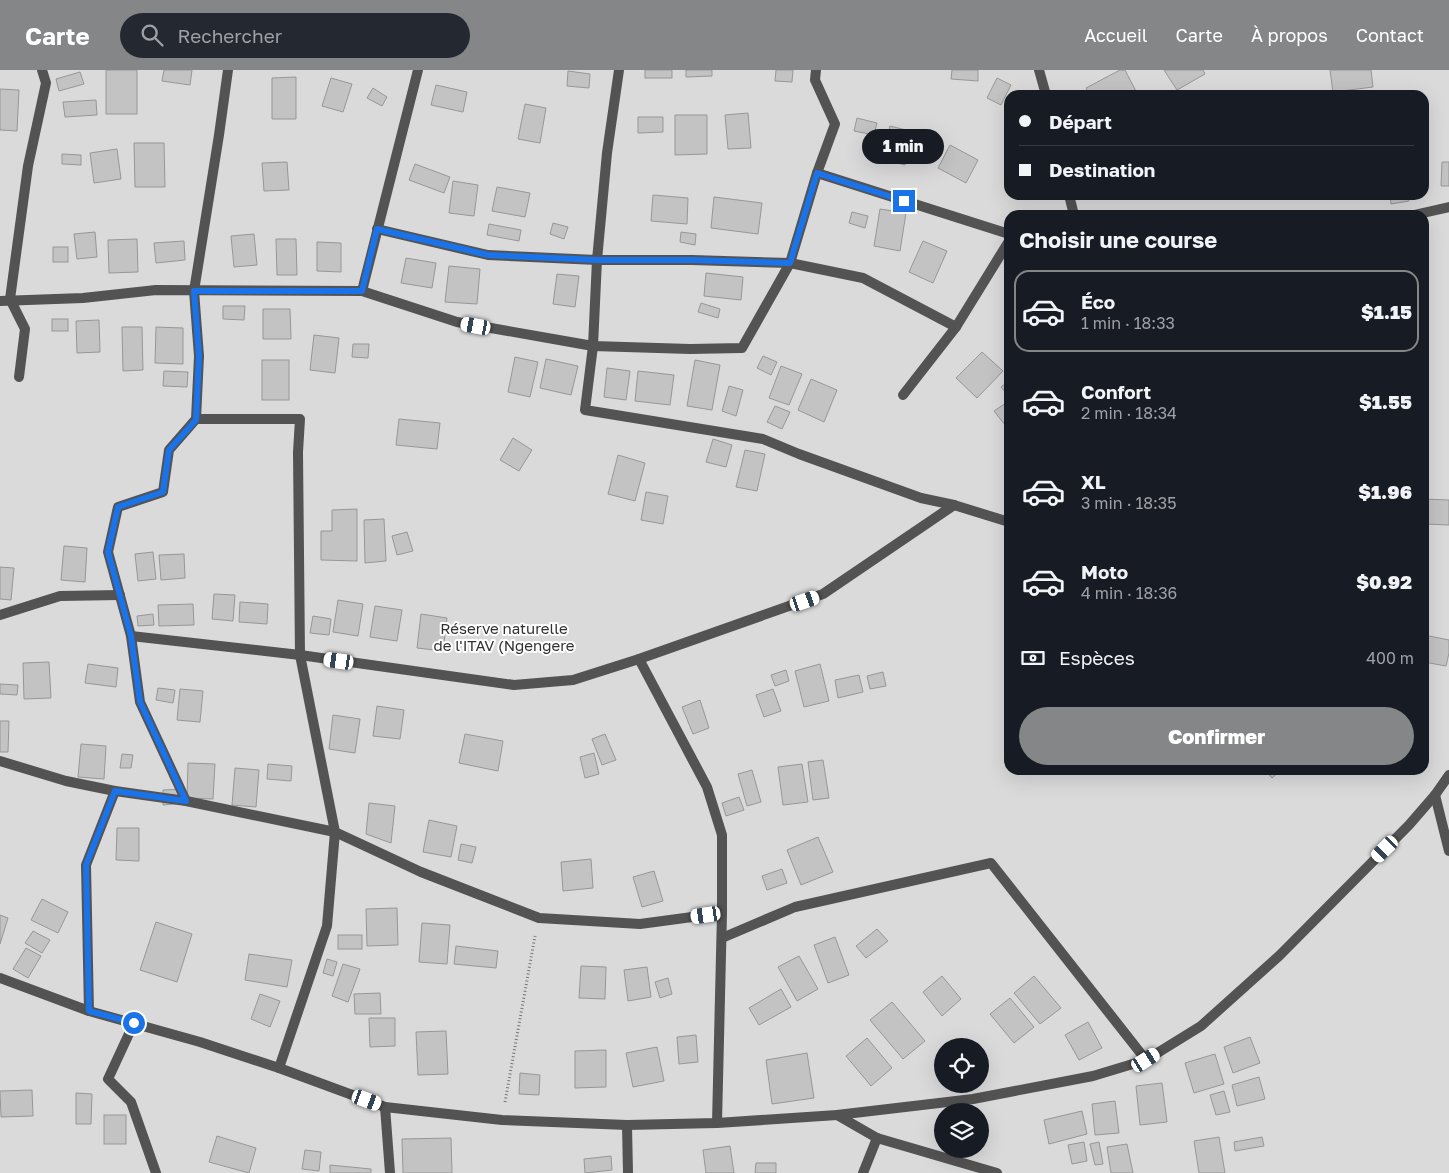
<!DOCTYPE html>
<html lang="fr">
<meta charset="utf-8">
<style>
body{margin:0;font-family:"Golos Text",sans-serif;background:#242831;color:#f1f3f6;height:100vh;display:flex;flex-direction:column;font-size:19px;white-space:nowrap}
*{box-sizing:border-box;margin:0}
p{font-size:16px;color:#9ea1a6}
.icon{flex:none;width:28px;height:28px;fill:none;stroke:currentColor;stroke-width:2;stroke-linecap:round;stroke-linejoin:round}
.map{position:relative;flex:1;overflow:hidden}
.side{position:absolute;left:1004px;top:140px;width:425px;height:565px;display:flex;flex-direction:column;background:#171b24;border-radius:15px;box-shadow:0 5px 20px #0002}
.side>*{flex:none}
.guide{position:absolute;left:1004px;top:20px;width:425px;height:110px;border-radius:15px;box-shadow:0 5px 20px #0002;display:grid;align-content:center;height:110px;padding:0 15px;background:#171b24}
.tools{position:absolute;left:934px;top:968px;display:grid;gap:10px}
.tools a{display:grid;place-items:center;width:55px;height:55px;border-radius:50%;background:#171b24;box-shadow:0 5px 20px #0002;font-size:25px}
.end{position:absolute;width:22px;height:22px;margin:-11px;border:6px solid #1a73e8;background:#fff;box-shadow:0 0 0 2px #fff}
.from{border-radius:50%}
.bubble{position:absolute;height:35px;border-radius:18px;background:#171b24;box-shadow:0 5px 20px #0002;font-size:16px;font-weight:800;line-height:35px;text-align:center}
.car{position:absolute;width:15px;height:30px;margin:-15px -8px;border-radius:6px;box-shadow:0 0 4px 1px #0007;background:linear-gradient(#fff 24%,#345 0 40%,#fff 0 76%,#345 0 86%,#fff 0)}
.guide b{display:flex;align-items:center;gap:18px;height:48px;font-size:19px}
.guide b+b{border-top:1px solid #363941}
.guide i{width:12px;height:12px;background:#f1f3f6}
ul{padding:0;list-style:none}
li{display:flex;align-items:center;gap:15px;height:82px;margin:0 10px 8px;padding:0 5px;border:2px solid transparent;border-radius:15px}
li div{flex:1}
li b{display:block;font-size:19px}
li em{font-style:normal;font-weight:800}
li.selected{border-color:#858687}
li>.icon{width:45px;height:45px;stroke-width:1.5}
h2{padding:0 15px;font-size:22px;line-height:60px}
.pay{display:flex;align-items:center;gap:12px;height:55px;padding:0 15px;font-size:19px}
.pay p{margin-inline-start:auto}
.action{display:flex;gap:10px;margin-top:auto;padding:10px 15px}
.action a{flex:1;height:58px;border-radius:30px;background:#858687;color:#fff;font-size:20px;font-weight:800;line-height:58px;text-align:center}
header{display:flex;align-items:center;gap:30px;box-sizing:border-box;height:70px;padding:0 25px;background:#858687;color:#fff}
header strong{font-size:24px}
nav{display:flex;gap:28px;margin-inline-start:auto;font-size:18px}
.search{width:350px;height:45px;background:#242831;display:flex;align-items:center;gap:12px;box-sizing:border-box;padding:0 18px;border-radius:28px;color:#9ea1a6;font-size:19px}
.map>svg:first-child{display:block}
</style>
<header>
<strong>Carte</strong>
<div class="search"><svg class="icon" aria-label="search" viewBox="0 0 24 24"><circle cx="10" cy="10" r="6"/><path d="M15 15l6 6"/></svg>Rechercher</div>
<nav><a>Accueil</a><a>Carte</a><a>À propos</a><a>Contact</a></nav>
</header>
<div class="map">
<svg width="1449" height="1103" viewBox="0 0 1449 1103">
<rect width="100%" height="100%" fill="#fff"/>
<path fill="#dadada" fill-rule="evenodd" d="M0 0H1449V1103H0ZM1009 25H1424V125H1009ZM1009 145H1424V700H1009ZM942 976H980V1014H942ZM942 1041H980V1079H942Z"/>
<g fill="#c3c3c3" stroke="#979797">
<rect x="106" y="0" width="31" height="44"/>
<path d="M164 0H192L190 15 162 11Z"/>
<rect x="645" y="0" width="27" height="8"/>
<path d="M686 0H712V6L686 7Z"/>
<path d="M776 0H793L792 12 775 11Z"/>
<path d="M952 0H978V11L951 9Z"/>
<path d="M1120 0H1125L1138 25H1090L1086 18Z"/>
<path d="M1164 0H1203L1205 4 1177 20Z"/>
<path d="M1330 0H1371L1373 17 1333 22Z"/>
<path d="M568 1 590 4 589 18 567 16Z"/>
<path d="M80 2 84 14 59 21 56 9Z"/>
<path d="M296 7V49H272V8Z"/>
<path d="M331 8 352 14 343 42 322 36Z"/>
<path d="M997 8 1011 15 1001 35 987 28Z"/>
<path d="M436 15 467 22 463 42 431 35Z"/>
<path d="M373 18 387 27 382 36 367 28Z"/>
<path d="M0 19 19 20 17 61 0 60Z"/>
<path d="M96 30 97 45 65 47 63 32Z"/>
<path d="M525 34 546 38 540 73 518 69Z"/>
<path d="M748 43 751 78 728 79 725 45Z"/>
<path d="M675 45H707V84L675 85Z"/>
<path d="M638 47H663V62L638 63Z"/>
<path d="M857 48 877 53 874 65 854 61Z"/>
<path d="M890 56 914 62 905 95 881 89Z"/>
<path d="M134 73H164L165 117H135Z"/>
<path d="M950 75 978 90 966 113 938 98Z"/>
<path d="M117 79 121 109 94 113 90 83Z"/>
<path d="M62 84 81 85V95L62 94Z"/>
<path d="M287 92 289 120 264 121 262 93Z"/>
<path d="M1442 92H1449V116H1441Z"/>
<path d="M415 94 450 107 444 123 409 110Z"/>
<path d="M453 111 478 115 474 146 449 143Z"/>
<path d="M497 117 530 123 525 147 492 141Z"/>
<path d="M653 125 688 128 687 154 651 151Z"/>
<path d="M1390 125H1408L1409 131 1391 134Z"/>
<path d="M714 127 762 133 758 164 711 158Z"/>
<path d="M880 139 906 143 900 181 874 176Z"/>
<path d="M852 142 868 146 865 158 849 153Z"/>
<path d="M553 153 568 157 564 169 550 164Z"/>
<path d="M489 154 521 160 519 171 487 165Z"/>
<path d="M95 162 97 187 77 189 74 164Z"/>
<path d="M681 162 696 164 695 175 680 172Z"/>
<path d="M254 164 257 195 234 197 231 166Z"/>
<path d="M137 169 138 202 109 203 108 170Z"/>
<path d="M276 169H296L297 205H277Z"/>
<path d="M184 171 185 190 156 193 154 173Z"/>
<path d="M923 171 947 181 933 213 909 202Z"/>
<path d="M317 172 341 173V202L317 201Z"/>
<rect x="53" y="177" width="15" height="15"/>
<path d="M406 188 436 193 432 218 401 213Z"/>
<path d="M449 196 480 199 477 234 445 232Z"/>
<path d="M706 203 743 207 741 230 704 226Z"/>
<path d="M557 204 579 206 575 237 553 234Z"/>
<path d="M701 233 720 239 718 248 698 242Z"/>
<path d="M223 236H245L244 250 223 249Z"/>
<path d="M263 239H290L291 269H263Z"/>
<rect x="52" y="249" width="16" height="12"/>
<path d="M99 250 100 282 77 283 76 251Z"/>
<path d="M122 257H142L143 300 123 301Z"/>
<path d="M156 257 183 258V294L155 293Z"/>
<path d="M314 265 339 268 335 303 310 300Z"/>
<path d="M353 274H369L368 288 352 287Z"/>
<path d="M982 282 1003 301 977 328 956 308Z"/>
<path d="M763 286 777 292 771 305 757 298Z"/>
<path d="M515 287 538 292 530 327 508 322Z"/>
<path d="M546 289 578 296 571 325 540 318Z"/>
<rect x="262" y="290" width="27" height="40"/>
<path d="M695 290 720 295 712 340 687 336Z"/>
<path d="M781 296 802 304 789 335 769 328Z"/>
<path d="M607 298 630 301 626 330 604 327Z"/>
<path d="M164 301 188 302 187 317 163 316Z"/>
<path d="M638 301 674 305 670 335 635 331Z"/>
<path d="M811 309 837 320 824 352 798 340Z"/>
<path d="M1009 311V327L1001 317Z"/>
<path d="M729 316 743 320 736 346 722 341Z"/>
<path d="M1009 331V360L994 341Z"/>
<path d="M775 336 790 342 782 359 767 352Z"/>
<path d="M399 349 440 353 437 379 396 375Z"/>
<path d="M513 368 532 380 519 401 500 390Z"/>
<path d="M713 369 732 375 726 397 706 392Z"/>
<path d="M745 380 765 384 757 421 736 417Z"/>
<path d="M618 385 645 393 635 431 608 424Z"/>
<path d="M646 422 668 426 663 454 641 450Z"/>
<path d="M1424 429 1449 430V455L1424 454Z"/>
<path d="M357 439V491L321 490V461H332V440Z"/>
<path d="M384 449 386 491 365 493 364 450Z"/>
<path d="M407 462 413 481 397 485 392 466Z"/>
<path d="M64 476 87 478 85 512 61 510Z"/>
<path d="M153 482 156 509 138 511 135 484Z"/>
<path d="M184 484 185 508 161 510 159 485Z"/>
<path d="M0 497 14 498 11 530 0 529Z"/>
<path d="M214 524 235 525 233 551 212 549Z"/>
<path d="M338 530 363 534 358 566 333 562Z"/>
<path d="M240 532 268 534 267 554 239 552Z"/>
<path d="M193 534 194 555 159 556 158 535Z"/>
<path d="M375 536 402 540 397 571 370 567Z"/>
<path d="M153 544 154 555 138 556 137 546Z"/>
<path d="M421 544 447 548 443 581 417 578Z"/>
<path d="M313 546 331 549 329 565 310 563Z"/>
<path d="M1424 565 1449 570V583L1446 596 1424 592Z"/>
<path d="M49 592 51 628 24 629 23 593Z"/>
<path d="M88 594 118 598 116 617 85 613Z"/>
<path d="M820 594 829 631 804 637 795 601Z"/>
<path d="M786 600 789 611 775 616 771 605Z"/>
<path d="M883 602 886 616 870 619 867 606Z"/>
<path d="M859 605 863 622 838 628 835 610Z"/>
<path d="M0 614 18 615 17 625 0 624Z"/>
<path d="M158 618 175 620 173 633 156 630Z"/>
<path d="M180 619 203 621 200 652 177 650Z"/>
<path d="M773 619 781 641 764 647 756 625Z"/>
<path d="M700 630 709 658 693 664 682 637Z"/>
<path d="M377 636 404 640 400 669 373 666Z"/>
<path d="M333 645 360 649 355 683 329 679Z"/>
<path d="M0 651H9L8 682H0Z"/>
<path d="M465 664 503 671 498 701 459 693Z"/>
<path d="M605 664 616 690 602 695 592 669Z"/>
<path d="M81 674 106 676 104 709 78 707Z"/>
<path d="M594 683 599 704 585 708 580 687Z"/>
<path d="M122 684 133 685 131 698H120Z"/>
<path d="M823 690 829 728 813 730 808 692Z"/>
<path d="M188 693 215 694 213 729 187 728Z"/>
<path d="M268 694 292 696 291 711 267 709Z"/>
<path d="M802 694 808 732 783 735 778 697Z"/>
<path d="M235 698 259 700 256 737 232 735Z"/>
<path d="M752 700 761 732 747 736 738 704Z"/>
<path d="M1265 700H1281L1272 708Z"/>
<path d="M183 719 184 733 163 735V720Z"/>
<path d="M739 727 744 740 726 746 722 733Z"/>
<path d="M369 733 395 736 391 773 366 764Z"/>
<path d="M429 750 457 756 451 787 423 782Z"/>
<path d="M117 758H139V791L116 790Z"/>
<path d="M818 767 833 802 801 815 787 780Z"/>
<path d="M461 774 476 777 472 793 458 790Z"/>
<path d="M591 789 593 818 563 821 561 792Z"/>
<path d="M782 799 787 813 767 820 762 806Z"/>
<path d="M654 801 663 831 642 837 633 807Z"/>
<path d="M42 829 68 842 58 863 31 850Z"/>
<path d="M397 838 398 875 367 876 366 839Z"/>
<path d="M0 845 8 848 0 874Z"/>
<path d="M156 852 192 864 177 912 140 900Z"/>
<path d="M422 853 450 855 447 894 419 892Z"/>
<path d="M877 859 888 871 866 888 856 876Z"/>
<path d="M33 861 50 870 42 883 25 873Z"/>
<rect x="338" y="865" width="24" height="14"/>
<path d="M835 867 849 905 828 913 814 875Z"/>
<path d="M456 876 498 881 496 898 454 894Z"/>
<path d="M26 878 41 886 28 908 13 899Z"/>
<path d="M249 884 292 890 287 917 245 910Z"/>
<path d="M799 886 818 919 797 931 778 897Z"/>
<path d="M327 889 337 892 333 906 323 903Z"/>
<path d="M343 894 360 899 348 932 332 926Z"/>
<path d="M581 896 606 897 605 929 579 928Z"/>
<path d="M647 897 651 927 628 931 624 900Z"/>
<path d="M942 906 961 929 942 946 923 922Z"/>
<path d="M1034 906 1061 938 1040 954 1014 923Z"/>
<path d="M668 908 672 924 660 928 655 912Z"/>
<path d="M781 919 791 937 759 955 749 938Z"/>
<path d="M380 923 381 944H355L354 924Z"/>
<path d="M260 924 280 931 270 957 251 949Z"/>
<path d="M1010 928 1034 957 1014 973 990 944Z"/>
<path d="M892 932 925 971 903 989 870 950Z"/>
<path d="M369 948H395V976L370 977Z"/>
<path d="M1088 952 1102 978 1079 990 1065 965Z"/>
<path d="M446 961 448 1004 418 1005 416 962Z"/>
<path d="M696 965 698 992 679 994 677 967Z"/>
<path d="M1250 967 1260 993 1233 1003 1224 977Z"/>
<path d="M867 968 892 998 871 1016 846 986Z"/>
<path d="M657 977 664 1011 633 1017 626 983Z"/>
<path d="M606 980V1017L575 1018V981Z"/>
<path d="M807 983 814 1028 772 1034 766 990Z"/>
<path d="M1215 984 1224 1014 1194 1023 1185 993Z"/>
<path d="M520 1003 540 1005 539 1025 519 1024Z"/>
<path d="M1259 1007 1265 1029 1237 1036 1232 1015Z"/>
<path d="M1162 1013 1167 1052 1140 1055 1136 1016Z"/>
<path d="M32 1020 33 1046 1 1047 0 1021Z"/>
<path d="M1224 1021 1230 1042 1216 1045 1210 1025Z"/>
<path d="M76 1023 92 1024 91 1054H76Z"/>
<path d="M1115 1031 1119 1063 1095 1065 1092 1034Z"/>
<path d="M1082 1041 1087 1064 1049 1074 1044 1050Z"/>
<rect x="104" y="1045" width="22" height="29"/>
<path d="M217 1066 256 1078 249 1103 209 1092Z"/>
<path d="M1219 1067 1225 1103H1199L1194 1071Z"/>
<path d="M1262 1067 1264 1076 1235 1081 1234 1072Z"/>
<path d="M451 1068 452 1103H403L402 1069Z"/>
<path d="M1084 1072 1087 1091 1072 1094 1068 1075Z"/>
<path d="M1099 1072 1103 1094 1095 1095 1090 1074Z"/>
<path d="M1127 1074 1133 1103H1111L1107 1077Z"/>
<path d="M730 1076 734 1103H706L703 1080Z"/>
<path d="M305 1080 321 1082 319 1101 302 1099Z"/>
<path d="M611 1086 612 1100 585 1103 584 1089Z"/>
<path d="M756 1093H776V1103H755Z"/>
<path d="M330 1095 371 1099V1103H330Z"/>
</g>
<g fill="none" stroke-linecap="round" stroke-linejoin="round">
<path stroke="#757575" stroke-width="3" stroke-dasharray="1 2.5" stroke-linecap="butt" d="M505 1032 535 866"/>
<g stroke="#535353" stroke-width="10">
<path d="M1039 0 1046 25"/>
<path d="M817 103 1009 164"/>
<path d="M1069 125 1074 145"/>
<path d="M1414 145 1449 137"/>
<path d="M377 159 488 185 597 190 607 83 619 0"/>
<path d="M362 221 418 0"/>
<path d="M0 231 83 228 156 220 362 221 457 252 593 276 690 279 742 278 790 193 817 103 835 54 815 10 816 0"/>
<path d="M19 307 25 259 10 229 28 96 46 13 42 0"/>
<path d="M903 325 956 257 1009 171"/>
<path d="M196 349H300L298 382 300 585 335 762 327 856 279 998"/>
<path d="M954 435 921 428 799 384 763 369 585 340 593 276 597 190H692L790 193 863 208 956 257"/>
<path d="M0 545 60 526 120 525"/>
<path d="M131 566 300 585 514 615 573 610 639 589 823 524 954 435 1009 452"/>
<path d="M639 589 707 717 722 765V843L717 1053"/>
<path d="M0 691 66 711 115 721 186 731 335 762 421 802 539 848 640 854 722 843"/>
<path d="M1435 725 1449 781"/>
<path d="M186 731 140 632 131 566 108 482 118 437 163 422 169 380 196 349 199 286 194 221 219 65 228 0"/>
<path d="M722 868 795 837 991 793 1146 990"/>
<path d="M0 908 89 941 200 972 279 998 385 1037 502 1050 627 1055 717 1053 837 1045 973 1029 1093 1006 1146 990 1201 956 1279 886 1409 755 1435 725 1449 705"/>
<path d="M89 941 86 795 115 721"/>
<path d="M134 953 108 1009 131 1032 156 1103"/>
<path d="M385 1037 390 1103"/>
<path d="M837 1045 877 1068 997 1103"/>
<path d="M627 1055 628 1103"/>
<path d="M863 1103 877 1068"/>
</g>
</g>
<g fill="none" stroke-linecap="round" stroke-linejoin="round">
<path stroke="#1a73e8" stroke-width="6" d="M134 953 89 941 86 795 115 721 186 731 140 632 131 566 108 482 118 437 163 422 169 380 196 350 199 286 194 221H362L377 159 488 185 597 190H692L790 193 817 103 904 131"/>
</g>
<g text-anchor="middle" stroke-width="4" stroke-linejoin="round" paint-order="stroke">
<g font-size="15" fill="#313131" stroke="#fff">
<text x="504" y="564">Réserve naturelle<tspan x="504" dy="17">de l'ITAV (Ngengere</tspan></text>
</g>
</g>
</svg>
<div class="tools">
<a><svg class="icon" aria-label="locate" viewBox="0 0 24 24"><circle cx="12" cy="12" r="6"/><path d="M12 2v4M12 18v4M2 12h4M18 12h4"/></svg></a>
<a><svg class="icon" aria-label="layers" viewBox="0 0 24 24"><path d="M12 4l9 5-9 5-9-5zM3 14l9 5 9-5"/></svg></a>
</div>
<i class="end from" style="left:134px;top:953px"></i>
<i class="end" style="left:904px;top:131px"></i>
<div class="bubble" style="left:862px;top:59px;width:82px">1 min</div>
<i class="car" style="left:476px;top:256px;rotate:280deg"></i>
<i class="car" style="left:805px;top:531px;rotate:71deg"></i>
<i class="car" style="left:339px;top:591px;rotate:278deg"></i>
<i class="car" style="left:1385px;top:779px;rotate:225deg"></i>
<i class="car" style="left:706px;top:845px;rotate:262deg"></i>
<i class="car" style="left:1146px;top:990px;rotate:58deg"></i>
<i class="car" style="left:367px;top:1030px;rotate:110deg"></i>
<div class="guide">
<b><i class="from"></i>Départ</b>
<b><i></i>Destination</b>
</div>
<section class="side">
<h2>Choisir une course</h2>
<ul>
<li class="selected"><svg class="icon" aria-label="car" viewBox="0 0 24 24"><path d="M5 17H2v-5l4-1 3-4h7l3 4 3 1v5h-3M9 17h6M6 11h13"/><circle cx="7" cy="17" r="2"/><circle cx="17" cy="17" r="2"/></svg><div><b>Éco</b><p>1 min · 18:33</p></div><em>$1.15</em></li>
<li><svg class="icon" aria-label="car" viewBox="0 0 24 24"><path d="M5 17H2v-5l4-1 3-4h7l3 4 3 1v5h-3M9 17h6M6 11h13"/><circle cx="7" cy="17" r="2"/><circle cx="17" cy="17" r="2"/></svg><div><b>Confort</b><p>2 min · 18:34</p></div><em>$1.55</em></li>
<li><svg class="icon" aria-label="car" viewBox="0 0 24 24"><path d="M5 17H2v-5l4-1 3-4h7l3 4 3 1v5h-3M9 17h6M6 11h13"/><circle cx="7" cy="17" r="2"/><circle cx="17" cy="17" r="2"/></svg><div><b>XL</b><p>3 min · 18:35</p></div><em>$1.96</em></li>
<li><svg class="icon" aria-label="car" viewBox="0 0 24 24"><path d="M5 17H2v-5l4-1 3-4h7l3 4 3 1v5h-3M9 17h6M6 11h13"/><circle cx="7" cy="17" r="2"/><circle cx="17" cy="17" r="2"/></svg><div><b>Moto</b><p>4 min · 18:36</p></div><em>$0.92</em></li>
</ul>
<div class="pay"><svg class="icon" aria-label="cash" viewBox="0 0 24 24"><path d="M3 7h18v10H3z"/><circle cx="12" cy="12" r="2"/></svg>Espèces<p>400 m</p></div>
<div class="action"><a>Confirmer</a></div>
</section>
</div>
